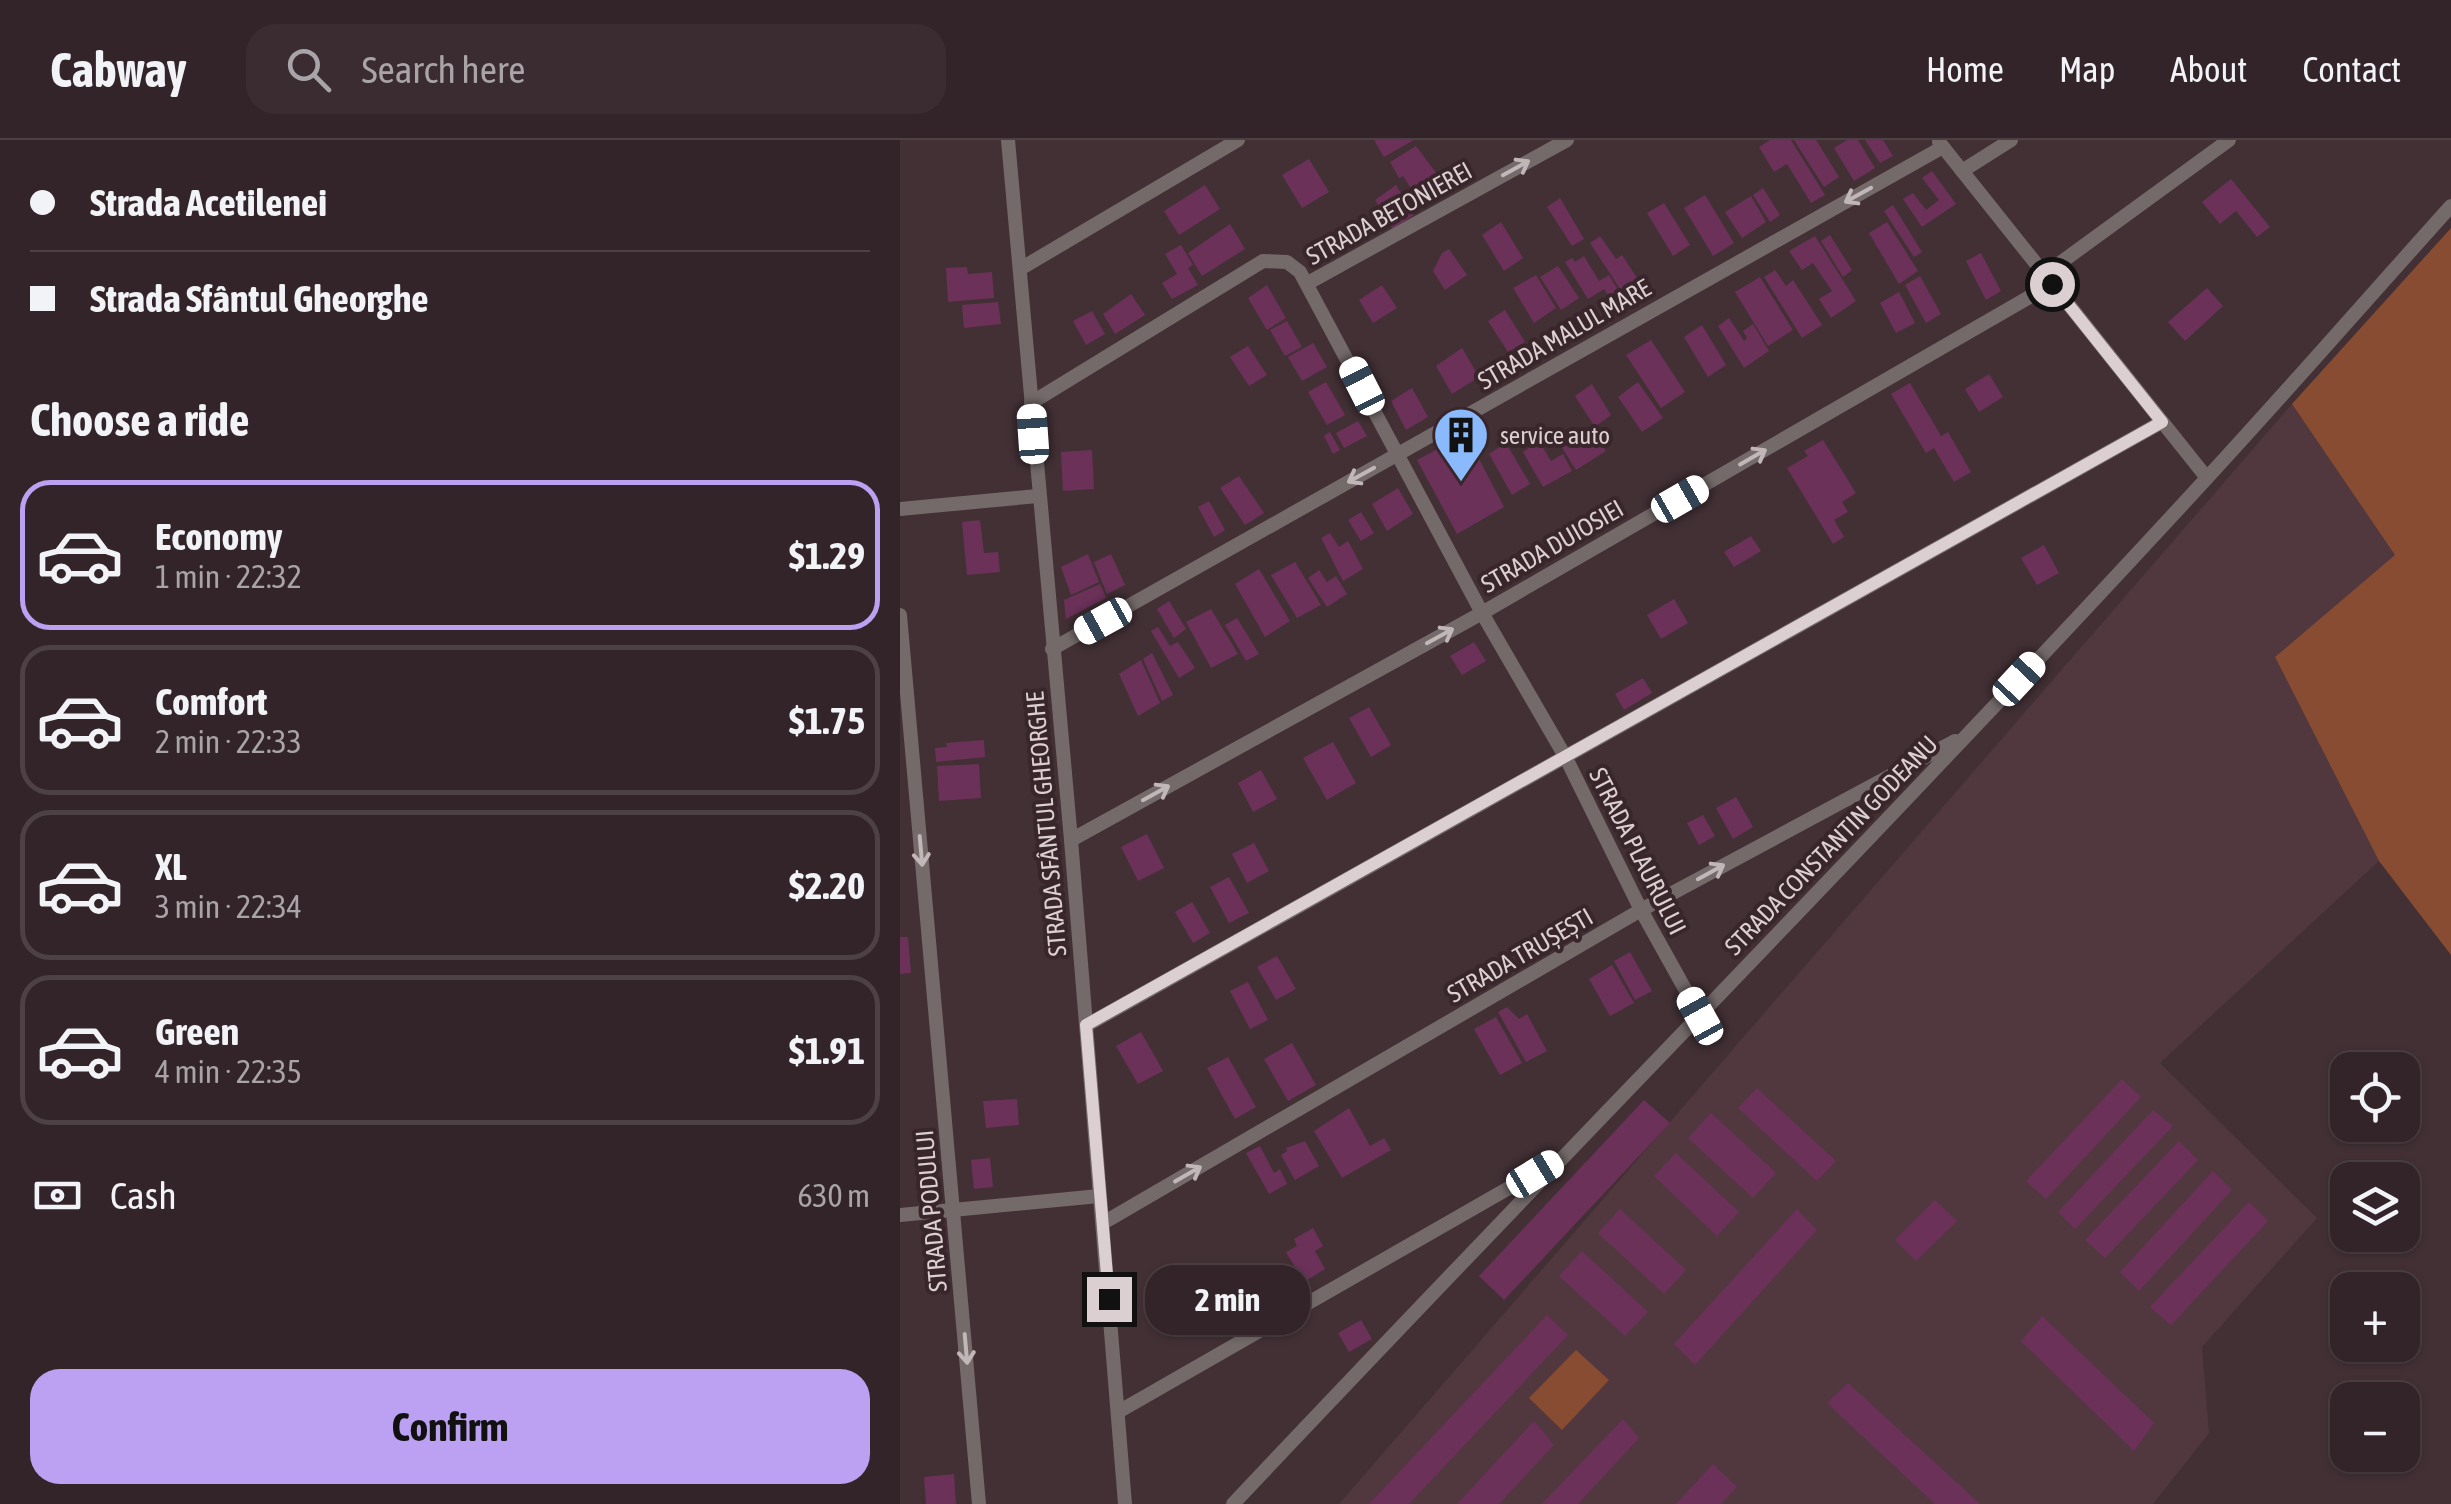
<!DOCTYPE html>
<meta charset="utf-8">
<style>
body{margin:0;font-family:"Asap Condensed",sans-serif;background:#3a2c30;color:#f1f3f6;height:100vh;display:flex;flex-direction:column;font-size:38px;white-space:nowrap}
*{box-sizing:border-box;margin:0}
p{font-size:32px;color:#a8a4a8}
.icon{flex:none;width:55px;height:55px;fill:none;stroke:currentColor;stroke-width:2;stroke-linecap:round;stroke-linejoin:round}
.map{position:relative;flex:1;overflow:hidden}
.details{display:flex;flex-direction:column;background:#322428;width:900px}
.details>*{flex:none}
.banner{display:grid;align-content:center;height:220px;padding:0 30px;background:#322428}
.controls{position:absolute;left:1430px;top:912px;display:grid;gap:20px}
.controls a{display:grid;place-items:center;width:90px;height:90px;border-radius:20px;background:#322428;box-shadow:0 2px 8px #0004,0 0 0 2px #4d4145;font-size:50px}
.end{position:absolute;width:45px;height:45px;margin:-22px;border:12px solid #dbcfd2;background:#111;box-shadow:0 0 0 5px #111}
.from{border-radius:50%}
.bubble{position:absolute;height:70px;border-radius:30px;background:#322428;box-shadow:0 2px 8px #0004,0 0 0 2px #4d4145;font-size:32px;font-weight:700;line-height:70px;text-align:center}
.car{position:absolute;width:30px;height:60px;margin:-30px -15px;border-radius:12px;box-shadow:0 0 8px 2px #0007;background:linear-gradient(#fff 24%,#345 0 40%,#fff 0 76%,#345 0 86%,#fff 0)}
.banner b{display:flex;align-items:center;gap:35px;height:95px;font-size:38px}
.banner b+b{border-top:2px solid #4d4145}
.banner i{width:25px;height:25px;background:#f1f3f6}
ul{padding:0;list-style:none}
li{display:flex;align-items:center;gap:30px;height:150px;margin:0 20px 15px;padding:0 10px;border:5px solid #4d4145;border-radius:30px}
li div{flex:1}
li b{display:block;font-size:38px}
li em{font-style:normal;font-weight:700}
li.on{border-color:#bca0f2}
li>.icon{width:90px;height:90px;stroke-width:1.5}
h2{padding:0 30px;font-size:45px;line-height:120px}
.pay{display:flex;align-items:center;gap:25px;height:110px;padding:0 30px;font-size:38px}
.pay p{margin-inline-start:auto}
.primary-button{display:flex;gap:20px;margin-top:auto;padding:20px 30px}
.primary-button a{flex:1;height:115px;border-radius:30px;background:#bca0f2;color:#111;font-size:40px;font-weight:700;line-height:115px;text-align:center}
header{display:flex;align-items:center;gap:60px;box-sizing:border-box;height:140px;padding:0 50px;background:#322428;border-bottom:2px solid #4d4145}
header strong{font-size:48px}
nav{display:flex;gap:55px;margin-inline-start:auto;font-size:35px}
.search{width:700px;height:90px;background:#3a2c30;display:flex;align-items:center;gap:25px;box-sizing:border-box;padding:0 35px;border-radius:30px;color:#a8a4a8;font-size:38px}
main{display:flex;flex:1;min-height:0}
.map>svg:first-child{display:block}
</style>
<header>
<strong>Cabway</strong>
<div class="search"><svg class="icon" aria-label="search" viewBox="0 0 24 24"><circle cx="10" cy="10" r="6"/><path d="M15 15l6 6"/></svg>Search here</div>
<nav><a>Home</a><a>Map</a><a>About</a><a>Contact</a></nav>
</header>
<main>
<section class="details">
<div class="banner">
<b><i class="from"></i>Strada Acetilenei</b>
<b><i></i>Strada Sfântul Gheorghe</b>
</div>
<h2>Choose a ride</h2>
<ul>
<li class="on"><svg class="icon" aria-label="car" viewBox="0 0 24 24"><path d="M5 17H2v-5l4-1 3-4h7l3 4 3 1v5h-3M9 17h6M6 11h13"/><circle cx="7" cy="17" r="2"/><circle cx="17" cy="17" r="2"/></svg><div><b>Economy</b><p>1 min · 22:32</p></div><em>$1.29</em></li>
<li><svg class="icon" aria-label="car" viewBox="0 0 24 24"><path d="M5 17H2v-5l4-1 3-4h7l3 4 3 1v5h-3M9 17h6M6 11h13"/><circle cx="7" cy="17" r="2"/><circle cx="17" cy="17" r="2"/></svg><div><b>Comfort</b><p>2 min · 22:33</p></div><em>$1.75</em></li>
<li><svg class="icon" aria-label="car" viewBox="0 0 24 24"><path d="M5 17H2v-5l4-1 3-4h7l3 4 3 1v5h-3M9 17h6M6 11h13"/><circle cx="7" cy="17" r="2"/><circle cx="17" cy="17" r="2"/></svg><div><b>XL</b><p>3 min · 22:34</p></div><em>$2.20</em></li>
<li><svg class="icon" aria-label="car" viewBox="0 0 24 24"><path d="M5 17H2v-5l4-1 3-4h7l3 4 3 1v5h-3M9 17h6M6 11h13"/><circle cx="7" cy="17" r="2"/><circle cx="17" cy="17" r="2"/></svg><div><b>Green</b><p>4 min · 22:35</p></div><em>$1.91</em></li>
</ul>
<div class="pay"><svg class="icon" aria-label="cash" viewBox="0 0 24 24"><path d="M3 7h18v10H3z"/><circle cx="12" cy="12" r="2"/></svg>Cash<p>630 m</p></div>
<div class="primary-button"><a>Confirm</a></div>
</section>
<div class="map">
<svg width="1551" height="1364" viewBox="0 0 1551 1364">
<rect width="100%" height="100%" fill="#423035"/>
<path fill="#51383f" d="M1392 264 1496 415 1375 517 1479 721 1260 923 1417 1078 1302 1207 1309 1293 1253 1364H439Z"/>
<g fill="#884c32">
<path d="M1551 88V815L1479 721 1375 517 1495 415 1392 264Z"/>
<path d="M676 1210 709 1240 662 1290 629 1258Z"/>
</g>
<g fill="#6b3159">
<path d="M474 0H514L484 17Z"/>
<path d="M870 0H891L925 55 911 63 887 24 874 32 859 7Z"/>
<path d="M894 0H916L939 37 924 47Z"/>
<path d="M947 0H958L975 28 954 41 934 8Z"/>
<path d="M965 0H983L993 16 980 23Z"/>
<path d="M516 6 540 38 514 53 503 36 499 38 490 22Z"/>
<path d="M409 19 429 52 402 68 382 35Z"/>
<path d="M1032 31 1056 64 1022 87 1003 59 1013 53 1026 70 1039 60 1022 38Z"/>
<path d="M1331 39 1370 87 1357 97 1336 71 1320 84 1302 62Z"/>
<path d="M305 45 320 69 279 95 264 71Z"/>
<path d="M496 45 514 75 493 89 475 60Z"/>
<path d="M863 48 880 75 870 82 853 55Z"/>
<path d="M805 55 834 103 813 116 784 68Z"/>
<path d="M851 56 866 82 842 98 825 72Z"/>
<path d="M660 58 684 99 672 106 647 67Z"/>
<path d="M764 63 790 105 773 116 747 73Z"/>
<path d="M993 65 1022 112 1014 117 984 71Z"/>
<path d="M601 82 623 118 604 131 582 95Z"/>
<path d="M987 82 1018 131 999 144 969 93Z"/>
<path d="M330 84 345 109 302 136 288 113Z"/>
<path d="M930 95 952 130 943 137 921 101Z"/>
<path d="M700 96 716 119 722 115 743 147 726 158 690 103Z"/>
<path d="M915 96 956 161 931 178 919 159 932 151 913 123 902 130 889 111Z"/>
<path d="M281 105 293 125 288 128 298 145 272 159 262 143 277 134 265 114Z"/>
<path d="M549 109 567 135 545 150 533 131 542 113Z"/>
<path d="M1081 113 1101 151 1086 160 1066 121Z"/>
<path d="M684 116 699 141 709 135 728 166 719 172 704 149 688 159 665 122 672 118 675 122Z"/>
<path d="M658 126 679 158 661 170 640 137Z"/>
<path d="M67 127 68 134 92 132 94 158 48 162 46 128Z"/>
<path d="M875 130 886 146 893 140 922 185 902 198 864 137Z"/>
<path d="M636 135 656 168 634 183 613 148Z"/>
<path d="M1020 136 1041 174 1026 183 1005 145Z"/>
<path d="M860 137 893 190 868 206 835 152Z"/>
<path d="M367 145 386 178 367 190 348 158Z"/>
<path d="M482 145 497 168 473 183 459 160Z"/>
<path d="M1307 148 1323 166 1285 201 1268 182Z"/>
<path d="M999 152 1015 183 996 193 980 163Z"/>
<path d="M231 154 245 175 215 194 203 174Z"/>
<path d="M98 162 101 184 64 188 62 165Z"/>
<path d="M605 170 625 202 608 212 588 181Z"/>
<path d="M192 171 205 194 186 205 173 181Z"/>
<path d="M829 178 844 201 847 198 843 191 853 184 869 211 844 228 818 186Z"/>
<path d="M387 181 402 207 385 216 370 190Z"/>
<path d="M802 185 826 225 808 237 784 197Z"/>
<path d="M751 200 785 252 761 268 726 215Z"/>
<path d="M413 203 427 227 402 241 388 217Z"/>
<path d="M348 206 367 235 349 246 330 217Z"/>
<path d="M562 208 579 237 552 254 536 226Z"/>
<path d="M1089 234 1103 257 1079 272 1065 249Z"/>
<path d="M426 242 445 275 427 285 408 252Z"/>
<path d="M738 242 763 278 742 292 718 257Z"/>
<path d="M1010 243 1041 296 1048 292 1071 332 1054 342 1034 308 1026 313 991 254Z"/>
<path d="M692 244 711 275 695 287 675 256Z"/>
<path d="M512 248 528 277 506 290 491 261Z"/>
<path d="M458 281 467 296 444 308 436 293Z"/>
<path d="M691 287 706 311 676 330 656 298 669 289 674 297Z"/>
<path d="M430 292 440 310 433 314 424 296Z"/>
<path d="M566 294 604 367 557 394 517 320Z"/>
<path d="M923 300 956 353 942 362 948 372 934 380 944 397 933 404 887 328 908 316 904 311Z"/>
<path d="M639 301 651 321 663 314 672 331 643 347 623 312Z"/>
<path d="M606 303 630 344 612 355 589 314Z"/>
<path d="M192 310 194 349 163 351 161 312Z"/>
<path d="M339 336 364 373 345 385 320 348Z"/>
<path d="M498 348 513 374 487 391 472 364Z"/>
<path d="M309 361 325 390 314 397 298 367Z"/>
<path d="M461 372 474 393 461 401 448 380Z"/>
<path d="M80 380 84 413 98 412 100 432 67 435 62 382Z"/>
<path d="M430 393 439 407 448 401 463 429 443 441 421 398Z"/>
<path d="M851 396 861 411 834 427 824 412Z"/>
<path d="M1144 405 1159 433 1137 445 1121 418Z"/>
<path d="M188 414 199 442 171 455 161 427Z"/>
<path d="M211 414 225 445 207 454 194 422Z"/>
<path d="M395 422 421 465 397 478 371 435Z"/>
<path d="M359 429 390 481 365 497 335 444Z"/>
<path d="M419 430 427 442 436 436 447 454 427 467 408 438Z"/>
<path d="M200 444 206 458 166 479 164 460Z"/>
<path d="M774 459 788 483 761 499 747 475Z"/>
<path d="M269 461 286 489 274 498 257 469Z"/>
<path d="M311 469 338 514 311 528 286 482Z"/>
<path d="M337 478 359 514 346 521 325 485Z"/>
<path d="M258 487 270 506 278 502 295 528 279 538 251 491Z"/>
<path d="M574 502 586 521 562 535 550 516Z"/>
<path d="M252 513 273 555 262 561 243 519Z"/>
<path d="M241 520 260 563 238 576 219 534Z"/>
<path d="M743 538 752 553 724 570 715 554Z"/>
<path d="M469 567 491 605 471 617 449 578Z"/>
<path d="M84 600 85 617 36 622 35 608 47 607 46 603Z"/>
<path d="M433 602 456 643 427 660 403 618Z"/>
<path d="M79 624 81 658 39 661 37 626Z"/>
<path d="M361 630 377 659 353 672 338 643Z"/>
<path d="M836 657 853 687 833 699 816 668Z"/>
<path d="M803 675 815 696 799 705 787 683Z"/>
<path d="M247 694 264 728 238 741 221 707Z"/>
<path d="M354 703 369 731 347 743 332 714Z"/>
<path d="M329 737 349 773 329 783 310 747Z"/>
<path d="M292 762 310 793 293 803 275 772Z"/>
<path d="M0 797H8L11 833 0 834Z"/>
<path d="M730 812 752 851 735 860 714 821Z"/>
<path d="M377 816 396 849 376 860 357 827Z"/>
<path d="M712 825 734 863 710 876 689 839Z"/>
<path d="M348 842 368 880 350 889 330 851Z"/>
<path d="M607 867 619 879 627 874 647 911 626 922 598 872Z"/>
<path d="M596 877 622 923 600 935 574 889Z"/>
<path d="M241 892 263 931 238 944 216 906Z"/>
<path d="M392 903 416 945 388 961 364 919Z"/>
<path d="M328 917 356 967 335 979 307 928Z"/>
<path d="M1222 939 1241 957 1146 1059 1126 1041Z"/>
<path d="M857 948 936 1021 917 1041 838 968Z"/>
<path d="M117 959 119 985 86 988 83 961Z"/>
<path d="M744 960 770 983 604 1160 579 1136Z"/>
<path d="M449 968 470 1006 484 998 491 1010 442 1038 414 991Z"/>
<path d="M1253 970 1273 986 1175 1089 1158 1072Z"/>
<path d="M811 973 876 1033 853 1058 788 998Z"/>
<path d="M405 1001 419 1026 395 1040 381 1015 387 1011 386 1008Z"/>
<path d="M1279 1001 1298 1020 1205 1118 1185 1100Z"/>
<path d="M360 1006 374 1033 380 1029 387 1044 369 1054 346 1013Z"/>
<path d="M776 1013 839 1072 817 1096 754 1036Z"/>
<path d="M90 1018 93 1047 74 1049 71 1020Z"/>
<path d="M1313 1031 1332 1050 1239 1151 1220 1132Z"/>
<path d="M1035 1060 1057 1081 1016 1121 995 1100Z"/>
<path d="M1349 1062 1368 1081 1271 1185 1250 1167Z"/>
<path d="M720 1069 786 1130 764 1154 698 1093Z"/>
<path d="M897 1069 917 1090 795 1225 774 1204Z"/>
<path d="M413 1088 423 1106 415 1111 425 1129 404 1142 386 1112 397 1106 394 1099Z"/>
<path d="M682 1111 748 1172 725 1196 659 1136Z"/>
<path d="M647 1175 668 1195 509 1364H469Z"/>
<path d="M1142 1176 1254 1283 1234 1311 1121 1201Z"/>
<path d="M461 1180 472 1199 449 1212 438 1193Z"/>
<path d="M948 1243 1080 1364H1035L927 1263Z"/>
<path d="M723 1279 739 1298 678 1364H642Z"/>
<path d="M634 1281 654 1305 599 1364H557Z"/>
<path d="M813 1324 837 1347 821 1364H776Z"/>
<path d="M54 1334 56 1364H26L24 1337Z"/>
</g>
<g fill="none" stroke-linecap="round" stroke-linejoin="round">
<g stroke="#746a6a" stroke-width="14">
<path d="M108 0 171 700 225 1364"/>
<path d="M1039 2 1307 338"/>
<path d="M1062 31 1111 0"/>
<path d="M120 129 338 0"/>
<path d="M1145 134 1329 0"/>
<path d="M408 143 667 0"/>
<path d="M131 263 363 121 387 122 400 132 582 473 666 618 741 770 800 876"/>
<path d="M0 369 138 356"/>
<path d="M0 475 79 1364"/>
<path d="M152 509 1043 7"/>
<path d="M171 700 582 473 1152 144"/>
<path d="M187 885 1262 282"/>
<path d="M0 1075 199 1056"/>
<path d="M203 1083 741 770 1055 601"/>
<path d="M218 1272 642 1029"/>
<path d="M333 1364C656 1021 987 686 1306 339 1389 249 1469 157 1551 66"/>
</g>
</g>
<defs><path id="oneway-shaft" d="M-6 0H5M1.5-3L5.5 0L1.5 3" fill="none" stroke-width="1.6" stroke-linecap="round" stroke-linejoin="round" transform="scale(2.5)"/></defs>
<g stroke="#c1b6b8">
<use href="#oneway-shaft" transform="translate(616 28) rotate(-29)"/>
<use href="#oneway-shaft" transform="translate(958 55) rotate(151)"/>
<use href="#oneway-shaft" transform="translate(853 317) rotate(-30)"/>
<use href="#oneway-shaft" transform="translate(461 335) rotate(151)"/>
<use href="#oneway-shaft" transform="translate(540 496) rotate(-29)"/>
<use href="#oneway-shaft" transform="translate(256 653) rotate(-29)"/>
<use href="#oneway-shaft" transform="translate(21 711) rotate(85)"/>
<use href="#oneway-shaft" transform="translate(811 732) rotate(-29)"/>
<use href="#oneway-shaft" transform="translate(288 1034) rotate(-30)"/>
<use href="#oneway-shaft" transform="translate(66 1209) rotate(85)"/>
</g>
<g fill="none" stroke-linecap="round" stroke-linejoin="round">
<path stroke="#dbcfd2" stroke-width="12" d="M209 1159 186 885 1262 282 1152 144"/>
</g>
<defs>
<g id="building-pin" transform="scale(2.875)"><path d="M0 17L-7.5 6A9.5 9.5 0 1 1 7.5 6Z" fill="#8abafc" stroke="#38262b"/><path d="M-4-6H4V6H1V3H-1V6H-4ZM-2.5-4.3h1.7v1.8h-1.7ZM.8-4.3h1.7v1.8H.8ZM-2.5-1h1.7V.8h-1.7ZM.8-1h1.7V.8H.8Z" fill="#111"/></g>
</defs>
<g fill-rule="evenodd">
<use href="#building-pin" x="561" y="295"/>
</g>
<g text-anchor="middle" stroke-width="8" stroke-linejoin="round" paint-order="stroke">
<g font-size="25" fill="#dbcfd2" stroke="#38262b">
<text transform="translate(489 73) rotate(-29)" y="9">STRADA BETONIEREI</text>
<text transform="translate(664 194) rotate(-30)" y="9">STRADA MALUL MARE</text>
<text transform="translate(652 406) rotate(-30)" y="9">STRADA DUIOSIEI</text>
<text transform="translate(146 684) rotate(-95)" y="9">STRADA SFÂNTUL GHEORGHE</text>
<text transform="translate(931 705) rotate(-46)" y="9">STRADA CONSTANTIN GODEANU</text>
<text transform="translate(738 711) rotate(63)" y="9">STRADA PLAURULUI</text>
<text transform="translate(620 815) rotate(-30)" y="9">STRADA TRUȘEȘTI</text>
<text transform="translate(31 1071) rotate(-95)" y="9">STRADA PODULUI</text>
</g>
<g font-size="25" fill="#dbcfd2" stroke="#38262b" text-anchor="start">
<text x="600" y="304">service auto</text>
</g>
</g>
</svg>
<div class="controls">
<a><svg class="icon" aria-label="locate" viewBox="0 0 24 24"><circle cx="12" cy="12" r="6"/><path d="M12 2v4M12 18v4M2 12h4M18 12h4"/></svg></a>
<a><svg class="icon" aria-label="layers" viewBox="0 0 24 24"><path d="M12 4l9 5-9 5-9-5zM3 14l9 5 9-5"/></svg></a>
<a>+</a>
<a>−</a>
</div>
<i class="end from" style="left:1152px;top:144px"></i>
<i class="end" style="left:209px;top:1159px"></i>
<div class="bubble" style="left:245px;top:1125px;width:165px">2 min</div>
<i class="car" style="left:462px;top:246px;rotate:333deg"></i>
<i class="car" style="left:133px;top:294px;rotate:356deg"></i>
<i class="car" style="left:780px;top:359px;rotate:60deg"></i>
<i class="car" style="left:203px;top:481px;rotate:241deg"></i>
<i class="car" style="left:1119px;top:539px;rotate:43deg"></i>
<i class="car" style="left:800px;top:876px;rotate:331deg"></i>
<i class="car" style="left:635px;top:1034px;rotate:59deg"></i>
</div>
</main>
